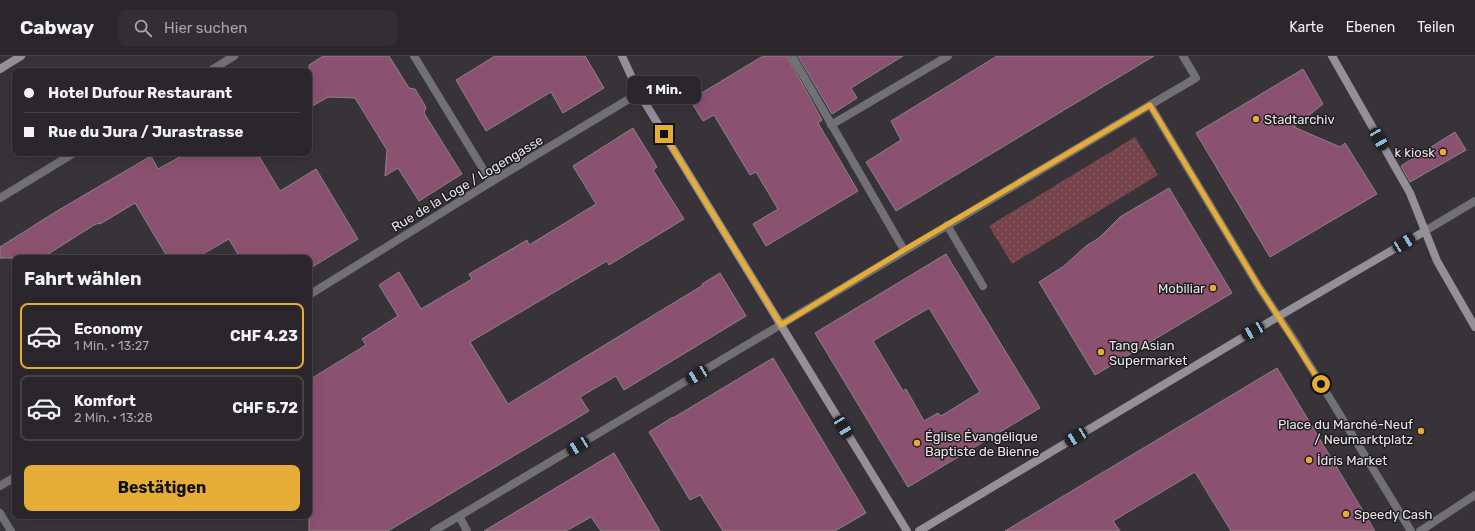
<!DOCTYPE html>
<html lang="de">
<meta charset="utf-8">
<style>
body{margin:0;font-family:Rubik,sans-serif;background:#322e33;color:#f1f3f6;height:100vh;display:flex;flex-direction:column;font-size:15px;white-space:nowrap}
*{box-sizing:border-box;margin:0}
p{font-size:13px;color:#a5a5a9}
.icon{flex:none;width:22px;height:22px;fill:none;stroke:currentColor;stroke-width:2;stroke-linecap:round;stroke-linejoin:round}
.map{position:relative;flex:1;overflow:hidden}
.panel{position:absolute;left:12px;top:199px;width:300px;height:264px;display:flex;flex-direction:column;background:#2a262b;border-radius:8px;box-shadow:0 4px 16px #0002,0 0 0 1px #464347}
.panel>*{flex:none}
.top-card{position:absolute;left:12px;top:12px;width:300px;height:88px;border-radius:8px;box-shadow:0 4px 16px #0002,0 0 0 1px #464347;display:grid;align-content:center;height:88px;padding:0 12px;background:#2a262b}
.end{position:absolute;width:18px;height:18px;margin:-9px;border:5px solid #e5ad35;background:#111;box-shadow:0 0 0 2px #111}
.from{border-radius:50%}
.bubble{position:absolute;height:28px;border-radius:8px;background:#2a262b;box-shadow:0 4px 16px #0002,0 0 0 1px #464347;font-size:13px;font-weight:700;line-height:28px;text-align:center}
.car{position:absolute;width:12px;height:24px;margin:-12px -6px;border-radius:5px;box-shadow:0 0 3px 1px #0007;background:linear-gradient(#222 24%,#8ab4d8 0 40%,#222 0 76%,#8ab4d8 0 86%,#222 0)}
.top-card b{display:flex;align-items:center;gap:14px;height:38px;font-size:15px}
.top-card b+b{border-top:1px solid #464347}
.top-card i{width:10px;height:10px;background:#f1f3f6}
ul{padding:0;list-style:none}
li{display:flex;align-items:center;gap:12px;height:66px;margin:0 8px 6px;padding:0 4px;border:2px solid #464347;border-radius:8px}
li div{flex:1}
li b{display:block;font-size:15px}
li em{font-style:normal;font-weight:700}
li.current{border-color:#e5ad35}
li>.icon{width:36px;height:36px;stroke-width:1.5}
h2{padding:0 12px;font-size:18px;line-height:48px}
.button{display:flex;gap:8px;margin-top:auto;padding:8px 12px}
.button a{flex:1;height:46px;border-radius:8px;background:#e5ad35;color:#111;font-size:16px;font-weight:700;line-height:46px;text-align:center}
header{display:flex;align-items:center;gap:24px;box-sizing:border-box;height:56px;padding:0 20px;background:#2a262b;border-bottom:1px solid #464347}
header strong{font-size:19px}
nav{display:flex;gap:22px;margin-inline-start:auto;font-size:14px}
.search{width:280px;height:36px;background:#322e33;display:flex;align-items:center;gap:10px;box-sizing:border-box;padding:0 14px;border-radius:8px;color:#a5a5a9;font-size:15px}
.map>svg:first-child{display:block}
</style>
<header>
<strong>Cabway</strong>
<div class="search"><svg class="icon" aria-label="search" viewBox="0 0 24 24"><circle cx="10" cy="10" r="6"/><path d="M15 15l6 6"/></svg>Hier suchen</div>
<nav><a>Karte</a><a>Ebenen</a><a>Teilen</a></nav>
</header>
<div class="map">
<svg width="1475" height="475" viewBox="0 0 1475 475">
<defs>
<pattern id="park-dots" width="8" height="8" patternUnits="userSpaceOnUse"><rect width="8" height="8" fill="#76434a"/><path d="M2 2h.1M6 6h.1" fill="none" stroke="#8a5e64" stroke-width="1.8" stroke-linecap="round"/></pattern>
</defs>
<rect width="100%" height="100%" fill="#383339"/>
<path fill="url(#park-dots)" d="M1135 81 1158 119 1012 208 989 170Z"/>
<g fill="#8b5170" stroke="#8c8387" fill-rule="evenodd">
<path d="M323 0H389L409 32 415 33 426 51 424 57 462 118 419 145 398 112 385 120 387 94 355 42 328 41 309 52V9Z"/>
<path d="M495 0H585L604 32 563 57 551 36 486 75 456 24Z"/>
<path d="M763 0H787L822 64 818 67 858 135 766 190 753 168 778 153 756 116 750 119 714 59 703 65 690 44Z"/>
<path d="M798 0H903L851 32 857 42 832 58Z"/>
<path d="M997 0H1154L896 155 866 106 901 84 891 65Z"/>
<path d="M1303 13 1323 48 1294 71 1340 91 1345 87 1377 138 1270 201 1196 77Z"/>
<path d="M633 72 657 111 653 114 684 163 609 209 607 205 470 286 508 348 703 229 702 228 720 217 746 260 624 334 616 320 580 341 589 355 388 475H309V324L366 289 362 283 398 260 379 229 399 216 421 253 472 223 469 218 527 184 529 189 596 148 573 110Z"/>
<path d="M1455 76 1466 94 1410 126 1401 110Z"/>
<path d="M187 97H257L280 135 316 113 358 183 309 213V202H240L229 183 196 202H168L135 147 100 168 99 167 94 169 42 202H0V191L57 155 151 100 158 113Z"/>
<path d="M1169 132 1232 237 1095 319 1039 226 1064 210 1086 190 1099 182 1120 161Z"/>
<path d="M946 198 1040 352 908 431 815 277ZM929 252 980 336 941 360 938 357 924 365 906 333 903 335 873 285Z"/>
<path d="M773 302 866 457 835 475H723L700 439 690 444 649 376 673 361V362Z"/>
<path d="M1277 312 1375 475H1231L1195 416 1113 465 1120 475H1005Z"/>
<path d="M614 397 660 475H601L591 461 566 475H484Z"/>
</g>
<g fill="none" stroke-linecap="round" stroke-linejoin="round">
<g stroke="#717074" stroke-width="8">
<path d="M792 0 904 194"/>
<path d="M1150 49 1196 22 1183 0"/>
<path d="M831 69 948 0"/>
<path d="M947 169 983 230"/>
</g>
<g stroke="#717074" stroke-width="8">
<path d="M414 0 491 126"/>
<path d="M210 15 234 0"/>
<path d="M0 142 74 97"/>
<path d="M1425 175 1475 145"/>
<path d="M309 239 491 126 639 37"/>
<path d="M0 430 15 421"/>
<path d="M0 457 11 475"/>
<path d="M459 460 467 475"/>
<path d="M434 475 1150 49 1259 231 1296 287 1411 475"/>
<path d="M1420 475 1475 439"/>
</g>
<g stroke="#939197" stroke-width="8">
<path d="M622 0 639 37 907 475"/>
<path d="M1332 0 1410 137 1437 205 1475 271"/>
<path d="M0 13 21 0"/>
<path d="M919 475 1240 283 1425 175"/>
</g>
</g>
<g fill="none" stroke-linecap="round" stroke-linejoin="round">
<path stroke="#e5ad35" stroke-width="5" d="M664 78 781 269 904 194 1150 49 1259 231 1296 288 1321 328"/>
</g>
<g fill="#e5ad35" stroke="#1e1c1e" stroke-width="1.5">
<circle cx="1256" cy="63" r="4"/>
<circle cx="1443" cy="96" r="4"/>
<circle cx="1213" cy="232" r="4"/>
<circle cx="1101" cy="296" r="4"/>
<circle cx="1421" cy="375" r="4"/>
<circle cx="917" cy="387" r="4"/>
<circle cx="1309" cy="404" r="4"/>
<circle cx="1346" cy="458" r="4"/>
</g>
<g text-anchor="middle" stroke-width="3" stroke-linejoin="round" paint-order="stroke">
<g font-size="13" fill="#e8e5e9" stroke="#1e1c1e" text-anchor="start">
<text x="1264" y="68">Stadtarchiv</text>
<text x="1435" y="101" text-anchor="end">k kiosk</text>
<text x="1205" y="237" text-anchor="end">Mobiliar</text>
<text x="1109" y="294">Tang Asian<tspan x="1109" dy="15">Supermarket</tspan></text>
<text x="1413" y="373" text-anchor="end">Place du Marché-Neuf<tspan x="1413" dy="15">/ Neumarktplatz</tspan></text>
<text x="925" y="385">Église Évangélique<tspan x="925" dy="15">Baptiste de Bienne</tspan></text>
<text x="1317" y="409">İdris Market</text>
<text x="1354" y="463">Speedy Cash</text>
</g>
<g font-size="13" fill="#e8e5e9" stroke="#1e1c1e">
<text transform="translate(467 127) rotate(-31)" y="5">Rue de la Loge / Logengasse</text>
</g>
</g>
</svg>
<i class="end from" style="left:1321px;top:328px"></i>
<i class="end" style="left:664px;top:78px"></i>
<div class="bubble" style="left:627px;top:20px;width:74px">1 Min.</div>
<i class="car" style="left:1379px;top:83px;rotate:150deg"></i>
<i class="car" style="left:1404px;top:187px;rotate:59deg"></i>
<i class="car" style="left:1253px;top:275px;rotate:240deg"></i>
<i class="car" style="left:697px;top:319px;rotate:239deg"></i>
<i class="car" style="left:843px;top:371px;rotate:149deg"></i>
<i class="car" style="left:1076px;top:381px;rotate:239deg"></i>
<i class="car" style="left:578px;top:390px;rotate:239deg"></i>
<div class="top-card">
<b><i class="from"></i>Hotel Dufour Restaurant</b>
<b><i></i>Rue du Jura / Jurastrasse</b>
</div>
<section class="panel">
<h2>Fahrt wählen</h2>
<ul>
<li class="current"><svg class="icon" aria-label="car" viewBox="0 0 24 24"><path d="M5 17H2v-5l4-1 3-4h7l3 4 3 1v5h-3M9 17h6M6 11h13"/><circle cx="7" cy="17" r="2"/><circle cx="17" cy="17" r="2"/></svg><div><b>Economy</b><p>1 Min. · 13:27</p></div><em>CHF 4.23</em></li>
<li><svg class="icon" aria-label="car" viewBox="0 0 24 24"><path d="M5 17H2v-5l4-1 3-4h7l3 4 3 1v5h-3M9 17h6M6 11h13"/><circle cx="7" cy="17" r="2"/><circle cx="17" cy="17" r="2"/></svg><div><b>Komfort</b><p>2 Min. · 13:28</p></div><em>CHF 5.72</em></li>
</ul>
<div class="button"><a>Bestätigen</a></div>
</section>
</div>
